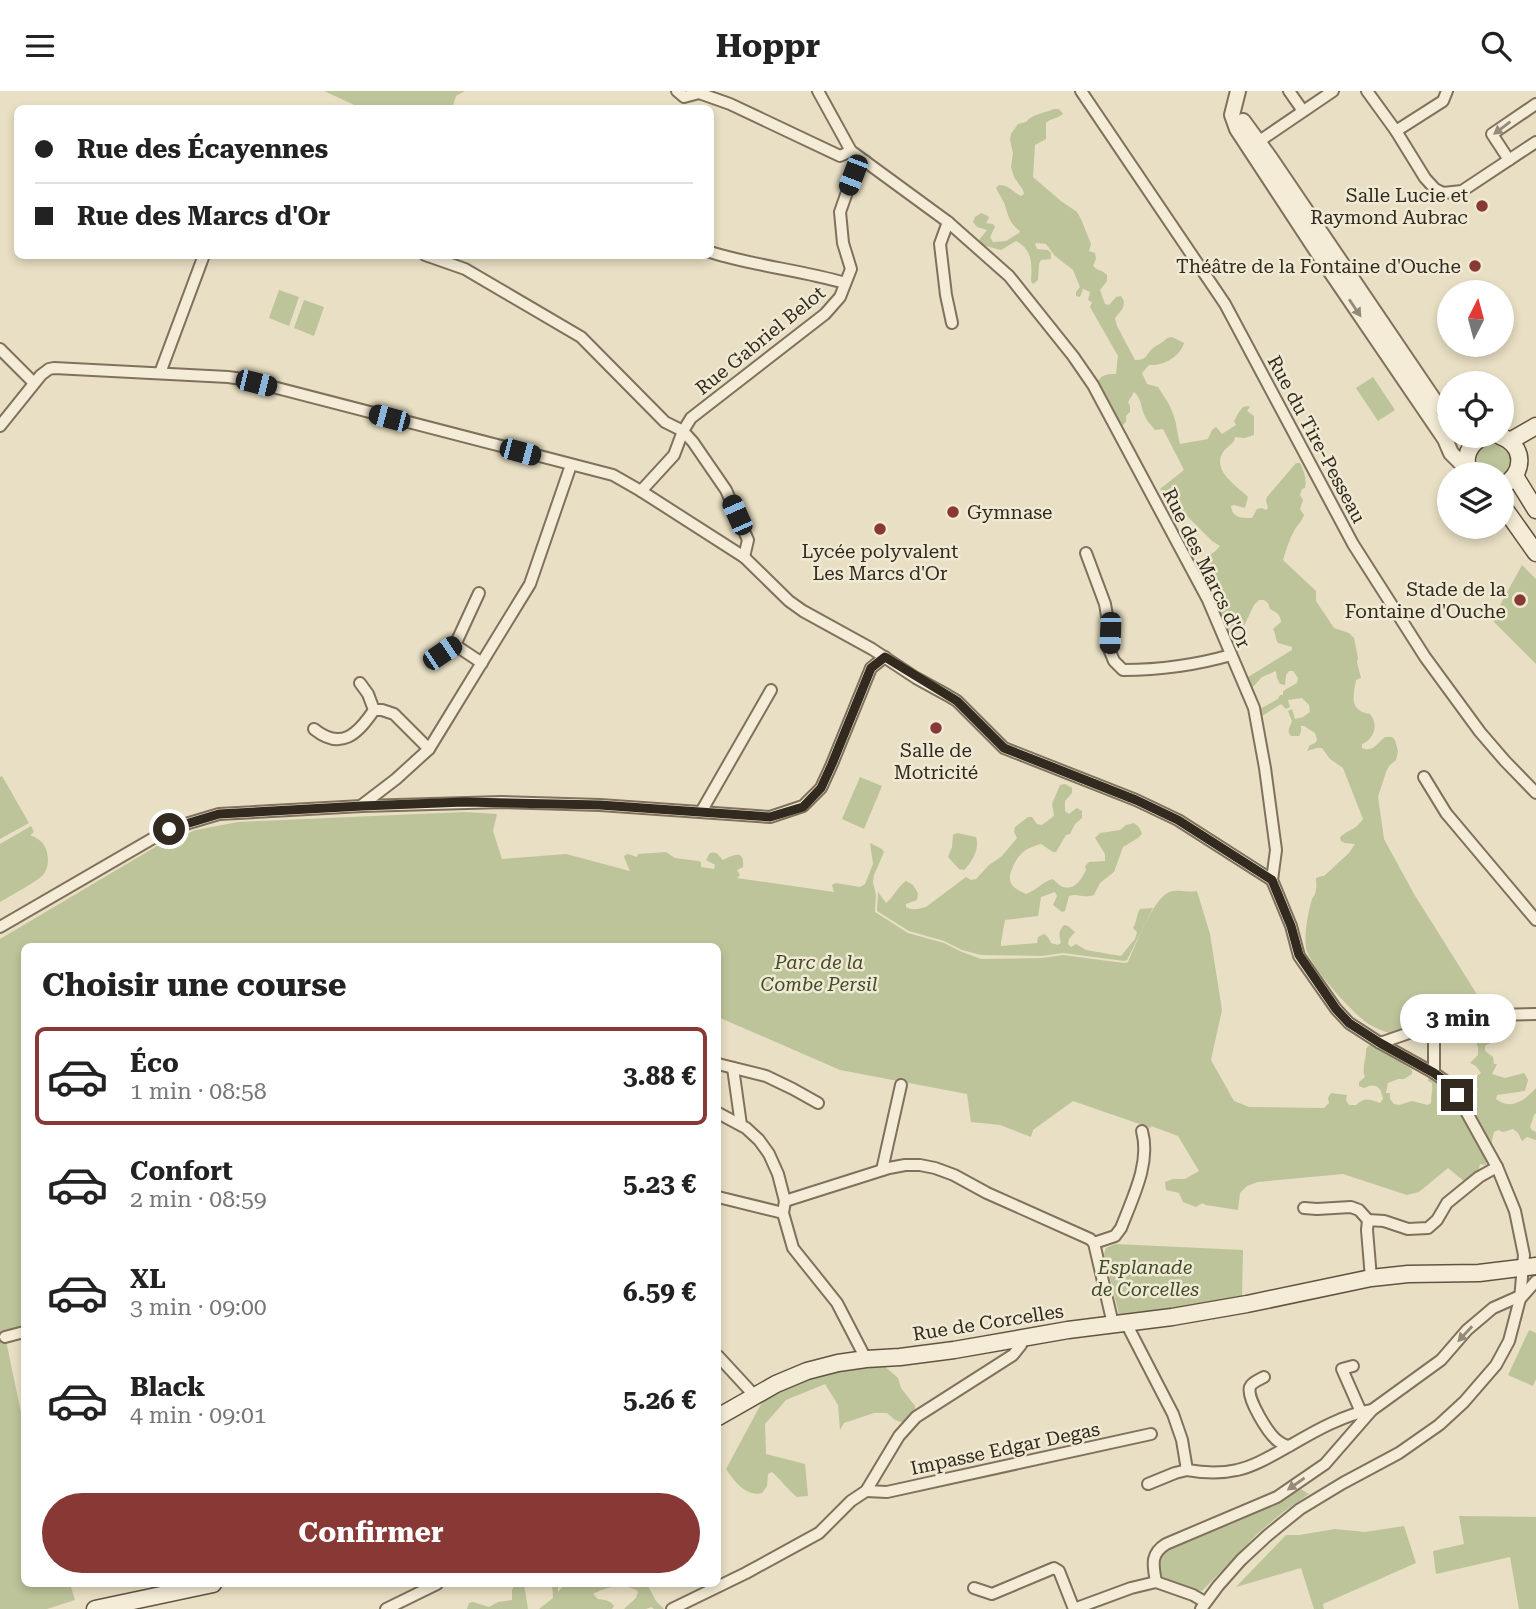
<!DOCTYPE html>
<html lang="fr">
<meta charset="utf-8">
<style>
body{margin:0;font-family:"Roboto Serif",serif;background:#f2f2f2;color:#222;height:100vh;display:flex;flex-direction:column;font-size:26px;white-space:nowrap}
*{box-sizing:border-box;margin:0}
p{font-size:23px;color:#767676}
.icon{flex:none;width:38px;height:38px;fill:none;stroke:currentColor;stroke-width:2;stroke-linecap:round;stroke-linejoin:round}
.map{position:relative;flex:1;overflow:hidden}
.panel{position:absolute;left:21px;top:852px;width:700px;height:644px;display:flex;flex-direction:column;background:#fff;border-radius:10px;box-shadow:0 4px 10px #0003}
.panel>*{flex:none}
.guide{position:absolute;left:14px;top:14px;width:700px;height:154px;border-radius:10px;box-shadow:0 4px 10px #0003;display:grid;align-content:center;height:154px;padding:0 21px;background:#fff}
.needle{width:46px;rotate:6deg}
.controls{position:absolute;left:1437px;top:189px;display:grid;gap:14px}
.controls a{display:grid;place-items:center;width:77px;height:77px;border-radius:50%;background:#fff;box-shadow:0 4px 10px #0003;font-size:35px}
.end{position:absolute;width:32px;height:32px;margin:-16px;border:9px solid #32291f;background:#fff;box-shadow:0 0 0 4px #fff}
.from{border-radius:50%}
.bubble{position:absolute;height:49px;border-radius:24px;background:#fff;box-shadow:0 4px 10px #0003;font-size:23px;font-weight:700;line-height:49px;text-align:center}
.car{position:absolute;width:21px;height:42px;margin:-21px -10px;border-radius:9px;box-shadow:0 0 5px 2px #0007;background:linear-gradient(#222 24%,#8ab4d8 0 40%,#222 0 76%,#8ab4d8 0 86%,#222 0)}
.guide b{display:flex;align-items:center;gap:24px;height:66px;font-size:26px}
.guide b+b{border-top:2px solid #e0e0e0}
.guide i{width:18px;height:18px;background:#222}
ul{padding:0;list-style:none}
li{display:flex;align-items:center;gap:21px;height:98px;margin:0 14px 10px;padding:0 7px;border:4px solid transparent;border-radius:10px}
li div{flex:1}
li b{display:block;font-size:26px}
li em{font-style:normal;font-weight:700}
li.current{border-color:#883835}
li>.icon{width:63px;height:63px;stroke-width:1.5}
h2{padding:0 21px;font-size:32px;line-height:84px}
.cta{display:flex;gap:14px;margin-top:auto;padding:14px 21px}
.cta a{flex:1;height:80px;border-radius:42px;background:#883835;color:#fff;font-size:28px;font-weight:700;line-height:80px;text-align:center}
header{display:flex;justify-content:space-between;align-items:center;height:91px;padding:0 21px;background:#fff;font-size:32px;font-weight:700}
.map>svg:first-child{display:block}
</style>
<header><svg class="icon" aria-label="menu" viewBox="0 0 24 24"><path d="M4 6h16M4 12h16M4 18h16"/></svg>Hoppr<svg class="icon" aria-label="search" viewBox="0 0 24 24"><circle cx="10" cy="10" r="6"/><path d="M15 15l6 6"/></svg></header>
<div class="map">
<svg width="1536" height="1518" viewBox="0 0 1536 1518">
<rect width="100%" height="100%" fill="#e8dfc4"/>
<g fill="#bdc49a">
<path d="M324 0H465L456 5 452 18 361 17Z"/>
<path d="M1054 18H1059L1063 23C1057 28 1051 27 1046 32V48L1035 54 1033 86 1061 110 1077 121 1081 128 1091 153 1089 160 1095 162 1096 168 1093 175C1097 180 1103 179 1107 184V190L1100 199 1105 213 1109 214 1116 206 1121 205 1124 210 1123 217 1115 227 1117 235 1135 269C1148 269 1145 264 1153 257 1158 253 1163 252 1167 247L1172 246 1184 252C1180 266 1163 275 1149 274L1142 282 1147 293 1158 296C1163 304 1170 313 1173 323 1177 333 1177 342 1180 353L1208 348 1212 339 1216 336 1222 343 1236 334 1234 330 1239 321 1243 316 1248 315 1250 316 1247 320 1254 325V344L1245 347 1235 346 1234 350C1231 354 1224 358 1222 363 1213 381 1238 396 1248 406L1245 417 1234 414 1231 415C1232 427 1242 427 1252 427L1257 418 1262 417 1266 419 1268 417 1266 409 1267 406 1296 372H1300C1304 380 1307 389 1305 397L1302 398 1300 404 1303 409 1300 418 1304 424C1301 432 1297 434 1294 440 1289 449 1286 459 1283 469L1316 500V510L1334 537 1349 542 1354 547 1358 567 1357 571 1361 587 1356 589C1353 606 1349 619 1370 623 1379 634 1374 648 1362 653V657C1373 662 1377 652 1385 646H1392L1395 649 1398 660 1396 669 1389 675 1386 681 1378 706 1384 748 1414 803 1483 913 1479 917 1433 923 1426 925 1392 943C1383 940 1375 937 1367 932 1351 920 1310 876 1306 857 1304 842 1308 822 1312 808 1314 805 1316 802 1316 798 1317 794 1316 791 1316 787L1322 785H1324L1349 762 1355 753 1345 752 1341 750 1340 746C1349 738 1356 739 1363 728L1343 677 1330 668 1322 657H1317L1307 660 1310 654 1315 652 1317 649 1315 642 1304 635H1301V641L1299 645H1291C1286 640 1290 637 1292 630L1288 620 1292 618 1295 628 1303 626 1310 621 1309 614 1302 607 1288 609 1290 616 1286 618 1281 613 1262 625 1260 618 1278 608 1280 604H1283V600L1297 592 1298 587 1293 580H1289L1286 584 1285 594 1280 593 1277 587 1276 580 1262 586 1254 595 1250 597 1245 588 1292 559V556L1278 552C1275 548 1276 543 1273 538L1281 531C1281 524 1276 521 1270 518L1268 512 1264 509H1259L1254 514 1243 537 1232 536 1229 540 1218 514 1224 510C1222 500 1218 493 1209 486H1206L1198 477C1203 467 1214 463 1220 455L1212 450 1160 398 1184 379 1163 338 1155 339C1151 334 1146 329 1144 323 1140 314 1142 308 1134 301L1128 311 1130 315V321L1126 325V331L1123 334 1118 332C1115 319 1108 305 1097 296 1098 284 1106 283 1116 283L1118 265 1090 216 1092 211 1088 209 1090 201 1083 198 1080 206 1076 205V201L1080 196 1073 179 1055 165 1046 153 1037 152 1035 153 1037 158 1048 159 1051 162V168L1041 169 1039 173 1038 189 1033 193 1031 190C1032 173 1033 159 1016 150L1001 159 982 154 979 149 987 139 977 136 973 131 975 126 981 122 988 125 989 127 986 132 993 133 995 136 990 146 993 151 1006 150 1019 142 1020 140C1010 133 1008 125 1005 114 1003 109 999 103 996 97L999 94C1010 94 1012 101 1021 105L1024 103 1023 99 1014 86 1011 76 1013 62 1010 49 1011 43 1018 33 1026 31C1032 23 1045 22 1054 18Z"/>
<path d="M279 199 299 206 289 235 269 227Z"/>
<path d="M304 209 324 216 314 245 294 237Z"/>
<path d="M1373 286 1395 319 1378 330 1356 297Z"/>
<path d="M1494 348 1507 353 1515 371 1502 389V383H1478L1474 378 1473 364 1487 349Z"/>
<path d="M1522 474 1536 488V573L1492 529Z"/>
<path d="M2 685 29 732 0 748V686Z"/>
<path d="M860 686 882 695 864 738 842 728Z"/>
<path d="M1065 693 1072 697V702L1065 710V720L1069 723 1077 717 1082 720V727L1075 733 1070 743 1066 744 1056 761H1053L1041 753C1025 757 1018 763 1012 778 1006 792 1013 797 1026 803 1036 800 1042 791 1052 788 1056 790 1058 794 1063 796 1075 800 1082 787 1086 779L1085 775 1089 771 1105 770V763L1095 747 1100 742 1120 739 1126 734 1134 732 1139 736 1142 743 1138 747 1123 756 1114 781 1100 792 1094 804C1083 808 1078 802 1069 805L1065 820 1062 821 1053 814 1057 805 1055 801 1041 806 1038 825 1005 829 1001 851V855L1037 852 1038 846 1044 843 1048 846 1051 852 1058 854 1061 852C1059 845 1058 840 1064 834L1068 835 1075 841 1069 848 1068 853 1071 856 1076 853 1086 859 1121 865 1135 848 1137 841 1133 837C1137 831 1136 824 1140 818L1153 817 1127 869 1124 870 1063 862 1042 865 981 864 962 859 944 850 909 840 877 820 878 801 886 812C894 806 897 796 906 790L913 794 918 802 917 809 906 813V816C912 820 919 818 926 816L966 786 971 789 976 788 989 774 1002 765 1017 747 1014 741 1015 736 1028 726H1032L1037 733 1042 734 1054 725 1052 713 1060 694Z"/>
<path d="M464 721 497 723 493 740 502 768 566 763 630 780 624 766 625 764 628 763 637 766 638 763 666 761 675 767 698 770 701 771V776L714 778 715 774 706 769 710 762C717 760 718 764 723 769 732 765 745 757 743 776L737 779 740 784 737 787 834 801 832 794 836 792 860 796 865 793 873 773 870 752 882 758 884 761 874 784 873 791 876 804 875 821 908 842 944 852 962 861 981 868 1042 867 1063 864 1124 872 1128 871C1135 856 1154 805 1170 801 1178 798 1189 802 1197 800L1210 843 1222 919 1211 969 1234 1010 1249 1016 1324 1017 1329 1012 1328 1007 1331 1002 1347 1004 1346 1009 1349 1014H1356C1365 1006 1369 1008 1380 1012L1383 1008C1381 996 1376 991 1364 997L1359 995V991L1365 986C1361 976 1367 967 1366 958L1368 955 1373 953 1395 966 1412 979V983L1404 988H1398L1388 992 1386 1002H1390V1008L1394 1013 1399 1014 1412 1010 1428 1014 1431 1012C1431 1005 1433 999 1432 992L1428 990 1429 986C1442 987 1450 1002 1456 1012L1468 1010 1467 1006 1478 998 1472 989 1481 982 1476 975 1470 972 1478 964V957L1474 942C1463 940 1457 945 1447 949L1445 944C1457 931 1491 929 1507 933L1510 941 1506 942 1500 936H1495L1491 938 1496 946 1495 949 1485 955V960L1493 966 1494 973H1497L1492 983 1505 987 1524 982 1528 989 1525 1000 1497 1004 1496 1008C1511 1020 1525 1009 1536 997V1022L1534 1024 1530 1036 1532 1039 1536 1041V1049L1527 1046 1522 1050 1518 1042 1513 1038 1503 1041 1498 1039 1494 1041 1486 1074 1480 1073 1478 1081 1465 1091 1448 1077 1419 1101 1407 1104 1343 1083 1258 1091 1247 1095 1240 1102 1238 1119 1206 1114 1202 1112 1196 1116 1183 1111 1179 1102 1166 1099 1165 1091 1173 1088H1185L1199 1080 1178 1045 1151 1035V1037L1073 1010 1033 1039 1031 1046 1000 1034 971 1031 967 1003 840 979 718 926V856H24V1234L4 1240 24 1336V1493H70L75 1509 47 1518H0V848L162 752 196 739 238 731Z"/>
<path d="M31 735 34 741 30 744C38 747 43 751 46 758 49 767 49 777 43 784 36 791 10 805 0 811V753Z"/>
<path d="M957 742 976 746C980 758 972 771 964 779L959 778 948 766 952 756 953 744Z"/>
<path d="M1115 1153 1243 1159 1242 1206 1197 1215 1119 1223 1104 1163 1106 1157Z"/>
<path d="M1529 1239 1536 1242V1288L1533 1295 1508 1284Z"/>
<path d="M881 1272 898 1287 901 1297 915 1315V1328L904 1332 895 1329 887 1322H874L844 1332 840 1339 838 1314 825 1293 786 1309 765 1333 766 1363 805 1373 808 1405 797 1406C788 1399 781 1389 772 1381L768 1383 767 1395 762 1402C746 1406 734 1390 726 1378L768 1300H782L800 1290 857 1273Z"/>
<path d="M1299 1397 1309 1403 1282 1422 1257 1443 1202 1500 1163 1488C1156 1478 1158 1468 1168 1459L1214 1436H1218L1219 1437C1246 1423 1274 1414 1299 1397Z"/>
<path d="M1459 1425 1536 1426V1518H1519L1510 1466 1436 1483 1433 1460 1464 1453Z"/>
<path d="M1404 1435 1416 1472 1323 1513 1324 1518H1314L1301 1477 1236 1496 1286 1444H1299L1335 1438 1365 1441Z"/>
<path d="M515 1493H524L528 1518H467L469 1512 473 1511 489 1516 498 1511 512 1509V1499Z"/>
<path d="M552 1493H558V1501L565 1493H647L656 1510 664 1518H654L651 1516 646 1518H624L636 1507 638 1500C623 1492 609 1495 593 1503L598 1508C605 1509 610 1509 614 1515L612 1518H539L553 1507Z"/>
</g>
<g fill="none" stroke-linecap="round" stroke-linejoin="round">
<g stroke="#80715d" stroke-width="14">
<g id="minor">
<path d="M677 0 684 6 699 2 730 13 840 65 851 60"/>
<path d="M818 0 851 60 948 131 1009 185 1073 265 1093 294 1208 509 1254 617 1265 677 1276 759 1272 789 1291 835 1299 865 1336 918 1349 932 1380 952 1434 982 1448 992 1457 1004 1497 1076 1515 1120 1524 1164 1520 1208 1509 1250 1496 1274 1464 1311 1439 1334 1399 1362 1343 1392 1300 1418 1268 1444 1241 1469 1218 1495 1201 1518"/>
<path d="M1081 0 1225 213 1353 453 1425 566 1480 641 1505 670 1536 702"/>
<path d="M1289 0 1303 20"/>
<path d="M1367 0 1396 40 1425 87 1435 98 1443 102 1462 100 1536 51"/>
<path d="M1396 40 1443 10 1447 0"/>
<path d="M1258 51 1333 0"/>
<path d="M1509 69 1492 43 1536 13"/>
<path d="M948 131 940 153 946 204 952 232"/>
<path d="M710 161C754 175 801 179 845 192"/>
<path d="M425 164 465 178 581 246 665 331 683 340 693 351 726 399 748 449 744 466"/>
<path d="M0 258 34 292"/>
<path d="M160 282 204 164"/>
<path d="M0 335 41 284 49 278 54 277 228 286 242 288 613 384 641 400 744 466 789 510 803 520 872 558 916 587 947 604 957 610 1004 657 1136 709 1178 729 1272 789"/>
<path d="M641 400 674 364 683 340 691 327 825 223 840 206 851 178 843 152 840 121 853 84 865 70"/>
<path d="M1086 462 1105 513 1110 542 1109 558 1114 570 1123 579C1160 579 1196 574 1231 564"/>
<path d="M479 502 455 554 482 572"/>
<path d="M442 562 455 554"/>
<path d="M360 592 368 603 374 619"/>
<path d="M374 619H382L394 623 429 658"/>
<path d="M314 638C341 660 358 643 374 619"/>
<path d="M1424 686 1446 722 1536 829"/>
<path d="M362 714 396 688 429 658 530 493 571 374"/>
<path d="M701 721 771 599"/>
<path d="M0 836 169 738 219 723 362 715 502 711 600 714 770 726 803 715 821 697 832 673 871 577 885 566"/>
<path d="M1434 933V982"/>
<path d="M1380 952 1447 929 1494 924 1536 923"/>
<path d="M718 973 766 985 793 998 818 1012"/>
<path d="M733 977 741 1034"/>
<path d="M718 1022 746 1037 759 1049 769 1063 778 1083 785 1110 783 1122 793 1157 837 1212 866 1268"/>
<path d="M882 1079 901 994"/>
<path d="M718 1106 783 1122"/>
<path d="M785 1110 889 1077 905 1074H920L935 1077 954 1084 987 1102 1090 1148 1094 1152 1113 1233"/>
<path d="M1304 1117 1317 1118 1351 1116 1359 1119 1368 1129"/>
<path d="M1094 1152 1115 1145 1121 1137C1132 1108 1151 1072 1142 1040"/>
<path d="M1371 1187 1367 1139 1368 1129 1384 1130 1408 1138 1428 1137 1437 1129 1447 1112 1479 1086 1497 1076"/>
<path d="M1520 1208 1536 1190"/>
<path d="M1126 1232 1173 1323 1182 1349 1187 1379C1204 1382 1220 1383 1237 1379 1256 1375 1274 1363 1291 1354 1315 1340 1345 1323 1372 1319"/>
<path d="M5 1246 24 1241"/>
<path d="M718 1265 754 1304"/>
<path d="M1353 1275 1342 1278 1361 1321"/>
<path d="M1264 1286C1259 1289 1252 1291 1250 1296 1246 1307 1269 1344 1278 1350 1282 1353 1284 1354 1288 1355"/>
<path d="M1148 1393 1175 1382 1187 1379"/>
<path d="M866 1400 887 1401 1151 1343"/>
<path d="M974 1497 992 1503 1054 1477 1059 1480 1074 1518 1131 1497 1156 1491"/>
<path d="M1205 1511 1193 1504 1156 1491C1153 1474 1150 1463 1166 1453L1277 1406 1325 1373 1372 1319 1441 1269 1467 1239 1493 1217 1520 1205"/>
<path d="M386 1518 437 1493"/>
<path d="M672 1518 746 1482 819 1442 851 1410 866 1400 899 1345 916 1326 1013 1264 1021 1254V1247"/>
</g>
</g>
<g stroke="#80715d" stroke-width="18">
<g id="tertiary">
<path d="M1238 0 1232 24 1237 38 1319 163 1445 348 1451 362 1467 378"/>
<path d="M1243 30 1270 67 1436 312 1449 326"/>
</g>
</g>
<g stroke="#625340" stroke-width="19">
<g id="secondary">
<path d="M1500 345C1526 355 1525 383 1502 395"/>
<path d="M1510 350 1536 335"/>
<path d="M1470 383C1462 367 1469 352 1485 345"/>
<path d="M1515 385 1536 419"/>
<path d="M1502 414 1536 462"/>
<path d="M718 1326 776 1293 807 1280 838 1272 866 1268 900 1266 954 1259 1068 1239 1172 1226 1247 1213 1371 1187 1408 1183 1479 1182 1536 1175"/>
<path d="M95 1518 213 1493"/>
</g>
</g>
<use href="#minor" stroke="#f4ecd6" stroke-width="10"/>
<use href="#tertiary" stroke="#f4ecd6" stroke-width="14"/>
<use href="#secondary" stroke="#f4ecd6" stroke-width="16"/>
</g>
<defs><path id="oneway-solid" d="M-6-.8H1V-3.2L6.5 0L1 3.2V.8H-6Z" transform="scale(1.75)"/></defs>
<g fill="#938a7a">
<use href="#oneway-solid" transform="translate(1502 37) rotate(143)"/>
<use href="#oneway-solid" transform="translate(1355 217) rotate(56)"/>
<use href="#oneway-solid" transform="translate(1465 1243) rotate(133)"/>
<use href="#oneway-solid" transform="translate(1296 1393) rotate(145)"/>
</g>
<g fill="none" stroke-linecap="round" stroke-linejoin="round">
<path stroke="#32291f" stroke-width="9" d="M169 738 219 723 362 715 464 711 600 714 770 726 803 716 821 697 832 673 871 577 885 566 957 610 1004 657 1136 709 1178 729 1272 789 1291 835 1299 864 1336 918 1349 932 1380 952 1434 982 1448 992 1457 1004"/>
</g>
<g fill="#883835" stroke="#f0e9d3" stroke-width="2.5">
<circle cx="1482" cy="115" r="7"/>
<circle cx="1475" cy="175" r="7"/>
<circle cx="953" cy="421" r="7"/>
<circle cx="880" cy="438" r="7"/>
<circle cx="1520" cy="509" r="7"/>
<circle cx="936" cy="637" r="7"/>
</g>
<g text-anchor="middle" stroke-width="5" stroke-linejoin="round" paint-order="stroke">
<g font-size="19" fill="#32291f" stroke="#f0e9d3" text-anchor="end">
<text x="1468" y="111">Salle Lucie et<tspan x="1468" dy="22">Raymond Aubrac</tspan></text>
<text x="1461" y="182">Théâtre de la Fontaine d'Ouche</text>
<text x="967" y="428" text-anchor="start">Gymnase</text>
<text x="880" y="467" text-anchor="middle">Lycée polyvalent<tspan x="880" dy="22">Les Marcs d'Or</tspan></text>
<text x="1506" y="505">Stade de la<tspan x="1506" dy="22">Fontaine d'Ouche</tspan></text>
<text x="936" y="666" text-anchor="middle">Salle de<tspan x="936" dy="22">Motricité</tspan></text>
</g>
<g font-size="19" fill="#32291f" stroke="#f0e9d3">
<text transform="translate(760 249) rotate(-39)" y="7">Rue Gabriel Belot</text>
<text transform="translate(1317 348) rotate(62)" y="7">Rue du Tire-Pesseau</text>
<text transform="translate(1207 477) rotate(64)" y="7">Rue des Marcs d'Or</text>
<text transform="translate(988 1231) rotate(-9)" y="7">Rue de Corcelles</text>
<text transform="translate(1005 1357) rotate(-12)" y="7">Impasse Edgar Degas</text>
</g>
<g font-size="19" font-style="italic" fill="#414c28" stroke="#f0e9d3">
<text x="819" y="878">Parc de la<tspan x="819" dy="22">Combe Persil</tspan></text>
<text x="1145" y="1183">Esplanade<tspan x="1145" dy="22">de Corcelles</tspan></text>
</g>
</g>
</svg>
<div class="controls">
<a><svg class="needle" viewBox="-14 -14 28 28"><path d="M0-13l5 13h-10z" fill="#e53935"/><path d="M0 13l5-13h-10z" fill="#767676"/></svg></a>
<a><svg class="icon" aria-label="locate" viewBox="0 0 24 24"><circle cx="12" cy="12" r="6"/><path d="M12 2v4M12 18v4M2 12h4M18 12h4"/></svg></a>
<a><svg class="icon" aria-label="layers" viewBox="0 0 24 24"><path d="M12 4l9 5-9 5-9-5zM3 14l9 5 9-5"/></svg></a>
</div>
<i class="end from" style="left:169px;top:738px"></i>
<i class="end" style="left:1457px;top:1004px"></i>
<div class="bubble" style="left:1400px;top:903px;width:116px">3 min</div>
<i class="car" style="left:853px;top:84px;rotate:201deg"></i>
<i class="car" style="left:256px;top:292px;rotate:104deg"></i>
<i class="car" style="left:389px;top:327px;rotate:285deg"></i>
<i class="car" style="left:520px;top:361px;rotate:105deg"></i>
<i class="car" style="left:737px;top:424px;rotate:336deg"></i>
<i class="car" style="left:1110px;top:542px;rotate:182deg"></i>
<i class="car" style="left:442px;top:562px;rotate:56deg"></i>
<div class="guide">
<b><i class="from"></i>Rue des Écayennes</b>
<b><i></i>Rue des Marcs d'Or</b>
</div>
<section class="panel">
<h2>Choisir une course</h2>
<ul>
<li class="current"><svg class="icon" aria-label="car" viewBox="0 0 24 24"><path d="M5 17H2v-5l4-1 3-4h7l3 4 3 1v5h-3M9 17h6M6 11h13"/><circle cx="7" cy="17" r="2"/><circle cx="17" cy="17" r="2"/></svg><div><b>Éco</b><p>1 min · 08:58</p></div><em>3.88 €</em></li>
<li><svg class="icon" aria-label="car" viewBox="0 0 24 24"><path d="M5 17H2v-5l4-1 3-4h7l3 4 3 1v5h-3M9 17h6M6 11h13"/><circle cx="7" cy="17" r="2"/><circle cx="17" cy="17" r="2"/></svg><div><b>Confort</b><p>2 min · 08:59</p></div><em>5.23 €</em></li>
<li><svg class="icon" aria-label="car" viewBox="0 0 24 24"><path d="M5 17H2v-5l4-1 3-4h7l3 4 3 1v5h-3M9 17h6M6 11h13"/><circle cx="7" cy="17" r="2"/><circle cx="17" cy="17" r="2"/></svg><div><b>XL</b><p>3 min · 09:00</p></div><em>6.59 €</em></li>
<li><svg class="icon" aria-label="car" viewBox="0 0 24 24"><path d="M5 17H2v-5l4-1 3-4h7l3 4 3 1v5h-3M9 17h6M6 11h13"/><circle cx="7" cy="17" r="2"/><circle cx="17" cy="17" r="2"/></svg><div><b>Black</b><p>4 min · 09:01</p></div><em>5.26 €</em></li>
</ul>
<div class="cta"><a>Confirmer</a></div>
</section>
</div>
